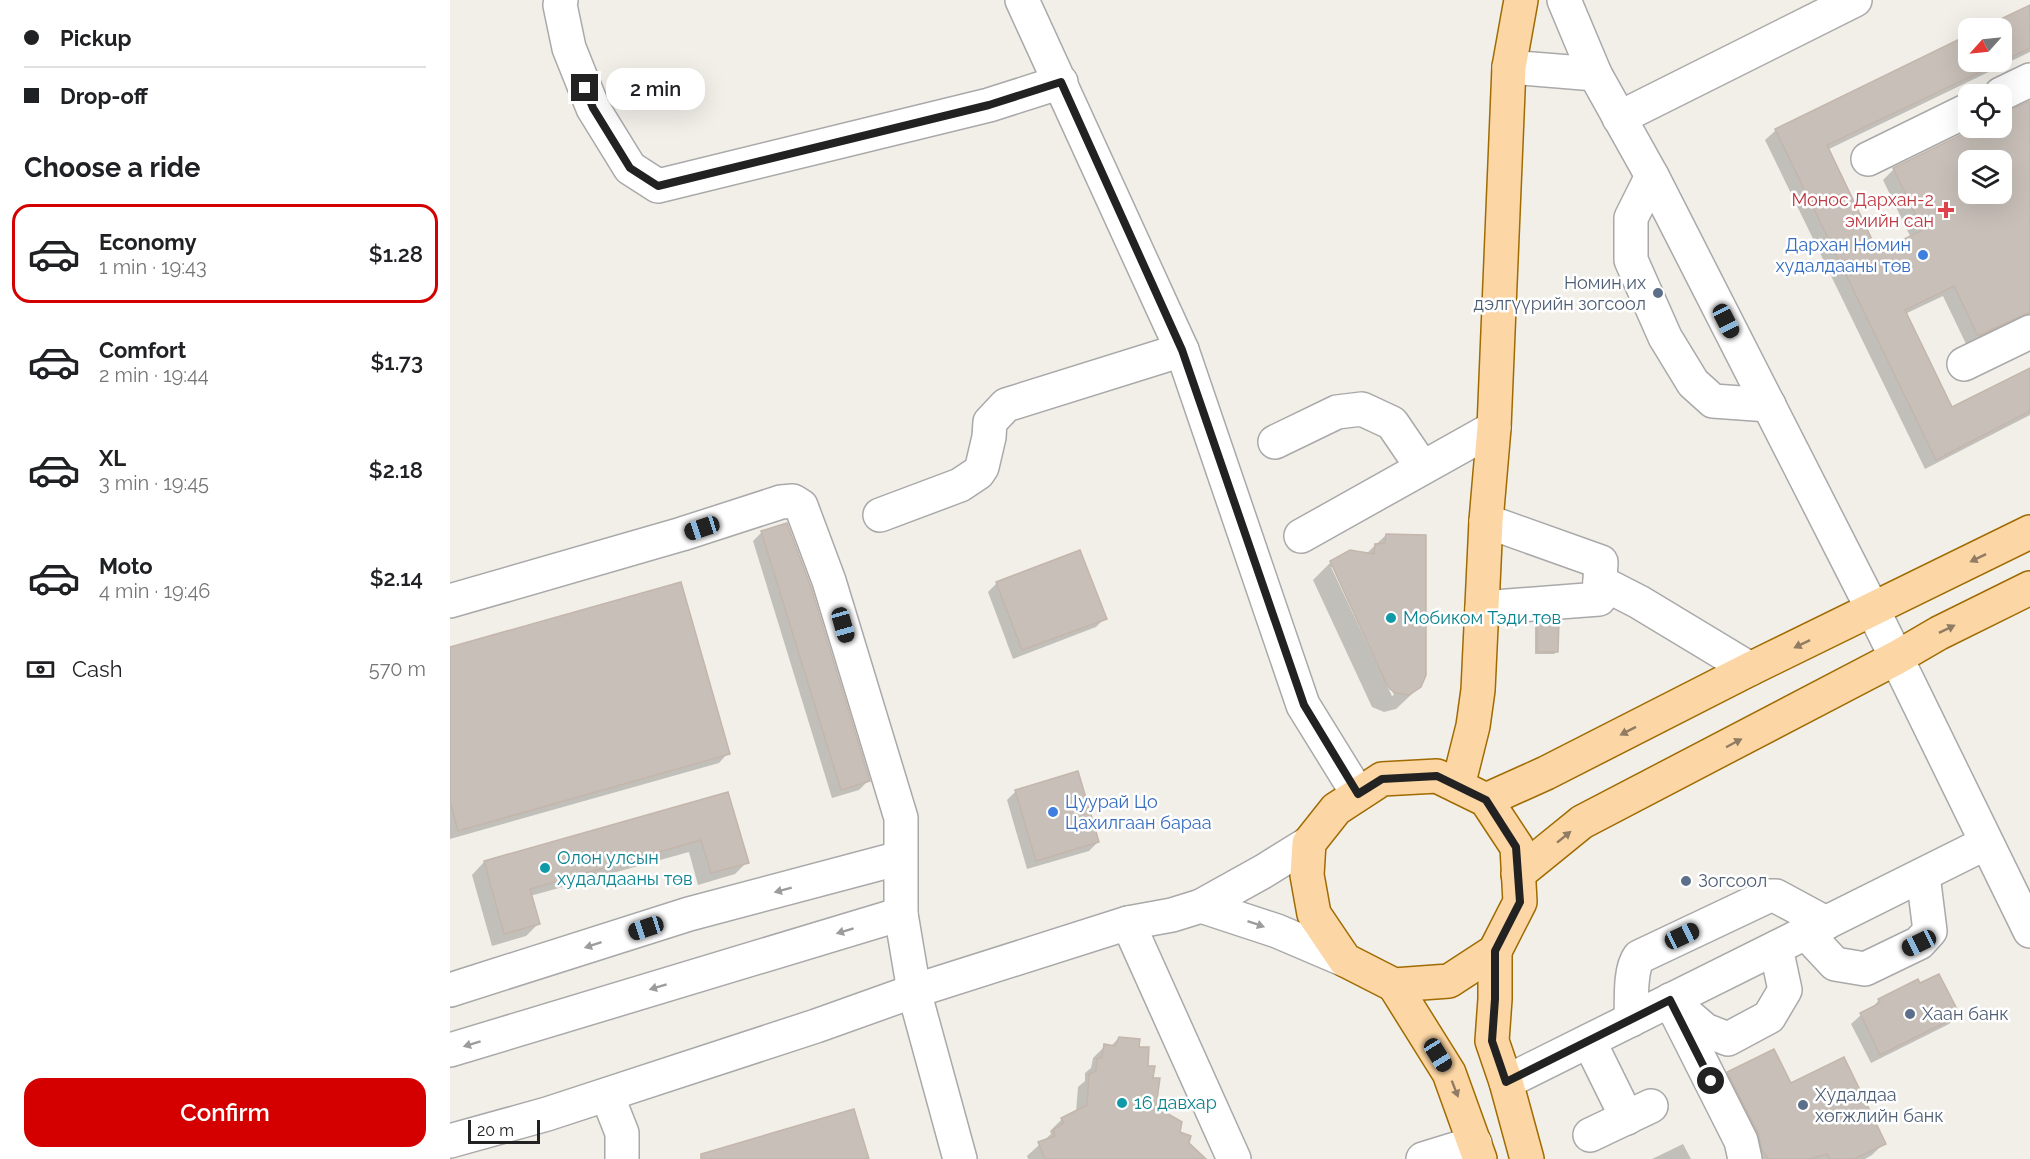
<!DOCTYPE html>
<meta charset="utf-8">
<style>
body{margin:0;font-family:Raleway,sans-serif;background:#f6f6f6;color:#202124;height:100vh;display:flex;flex-direction:column;font-size:22px;white-space:nowrap}
*{box-sizing:border-box;margin:0}
p{font-size:20px;color:#757577}
.icon{flex:none;width:33px;height:33px;fill:none;stroke:currentColor;stroke-width:2;stroke-linecap:round;stroke-linejoin:round}
.map{position:relative;flex:1;overflow:hidden}
.side{display:flex;flex-direction:column;background:#fff;width:450px}
.side>*{flex:none}
.top-card{display:grid;align-content:center;height:132px;padding:0 24px;background:#fff}
.needle{width:39px;rotate:243deg}
.fabs{position:absolute;left:1508px;top:18px;display:grid;gap:12px}
.fabs a{display:grid;place-items:center;width:54px;height:54px;border-radius:12px;background:#fff;box-shadow:0 6px 24px #0002;font-size:30px}
.scale{position:absolute;left:18px;bottom:15px;width:72px;box-sizing:border-box;padding-left:6px;border:3px solid #222;border-top:0;font-size:16px;line-height:21px;white-space:nowrap;color:#222;-webkit-text-stroke:4px #fff;paint-order:stroke}
.end{position:absolute;width:27px;height:27px;margin:-14px;border:8px solid #222;background:#fff;box-shadow:0 0 0 3px #fff}
.from{border-radius:50%}
.bubble{position:absolute;height:42px;border-radius:18px;background:#fff;box-shadow:0 6px 24px #0002;font-size:20px;font-weight:600;line-height:42px;text-align:center}
.car{position:absolute;width:18px;height:36px;margin:-18px -9px;border-radius:8px;box-shadow:0 0 4px 2px #0007;background:linear-gradient(#222 24%,#8ab4d8 0 40%,#222 0 76%,#8ab4d8 0 86%,#222 0)}
.top-card b{display:flex;align-items:center;gap:21px;height:57px;font-size:22px}
.top-card b+b{border-top:2px solid #e0e0e0}
.top-card i{width:15px;height:15px;background:#202124}
ul{padding:0;list-style:none}
li{display:flex;align-items:center;gap:18px;height:99px;margin:0 12px 9px;padding:0 12px;border:3px solid transparent;border-radius:18px}
li div{flex:1}
li b{display:block;font-size:22px}
li em{font-style:normal;font-weight:600}
li.selected{border-color:#d40000}
li>.icon{width:54px;height:54px;stroke-width:1.5}
h2{padding:0 24px;font-size:27px;line-height:72px}
.pay{display:flex;align-items:center;gap:15px;height:66px;padding:0 24px;font-size:22px}
.pay p{margin-inline-start:auto}
.cta{display:flex;gap:12px;margin-top:auto;padding:12px 24px}
.cta a{flex:1;height:69px;border-radius:18px;background:#d40000;color:#fff;font-size:24px;font-weight:600;line-height:69px;text-align:center}
main{display:flex;flex:1;min-height:0}
.map>svg:first-child{display:block}
</style>
<main>
<section class="side">
<div class="top-card">
<b><i class="from"></i>Pickup</b>
<b><i></i>Drop-off</b>
</div>
<h2>Choose a ride</h2>
<ul>
<li class="selected"><svg class="icon" aria-label="car" viewBox="0 0 24 24"><path d="M5 17H2v-5l4-1 3-4h7l3 4 3 1v5h-3M9 17h6M6 11h13"/><circle cx="7" cy="17" r="2"/><circle cx="17" cy="17" r="2"/></svg><div><b>Economy</b><p>1 min · 19:43</p></div><em>$1.28</em></li>
<li><svg class="icon" aria-label="car" viewBox="0 0 24 24"><path d="M5 17H2v-5l4-1 3-4h7l3 4 3 1v5h-3M9 17h6M6 11h13"/><circle cx="7" cy="17" r="2"/><circle cx="17" cy="17" r="2"/></svg><div><b>Comfort</b><p>2 min · 19:44</p></div><em>$1.73</em></li>
<li><svg class="icon" aria-label="car" viewBox="0 0 24 24"><path d="M5 17H2v-5l4-1 3-4h7l3 4 3 1v5h-3M9 17h6M6 11h13"/><circle cx="7" cy="17" r="2"/><circle cx="17" cy="17" r="2"/></svg><div><b>XL</b><p>3 min · 19:45</p></div><em>$2.18</em></li>
<li><svg class="icon" aria-label="car" viewBox="0 0 24 24"><path d="M5 17H2v-5l4-1 3-4h7l3 4 3 1v5h-3M9 17h6M6 11h13"/><circle cx="7" cy="17" r="2"/><circle cx="17" cy="17" r="2"/></svg><div><b>Moto</b><p>4 min · 19:46</p></div><em>$2.14</em></li>
</ul>
<div class="pay"><svg class="icon" aria-label="cash" viewBox="0 0 24 24"><path d="M3 7h18v10H3z"/><circle cx="12" cy="12" r="2"/></svg>Cash<p>570 m</p></div>
<div class="cta"><a>Confirm</a></div>
</section>
<div class="map">
<svg width="1580" height="1159" viewBox="0 0 1580 1159">
<rect width="100%" height="100%" fill="#f2efe9"/>
<g fill="#0003" fill-rule="evenodd">
<path d="M1580 7V52L1377 150 1428 254 1461 238 1433 180 1444 169 1528 128H1551V116L1580 102V316L1517 346 1493 296 1455 314 1502 409 1580 369V415L1475 469 1315 140 1326 130 1518 37V62H1551V28H1536ZM1518 160H1551V194H1518Z"/>
<path d="M312 532 418 781 409 790 382 798 303 541Z"/>
<path d="M936 535 965 691 946 709 934 712 922 707 863 580 881 562 900 551 916 554ZM881 567H884L944 695 942 696Z"/>
<path d="M547 583 655 618 646 627 563 659 538 592Z"/>
<path d="M1088 624 1107 652 1104 654H1085V627Z"/>
<path d="M0 649 278 753 269 763 0 839Z"/>
<path d="M566 791 648 842 639 851 577 869 557 800Z"/>
<path d="M277 793 297 862 285 874 248 885 239 852 80 896 88 924 76 936 42 946 22 875 34 862Z"/>
<path d="M1429 1000 1508 1015 1499 1024 1421 1063 1401 1024 1411 1015 1420 1010Z"/>
<path d="M669 1038 687 1048 702 1079 704 1108 729 1133 748 1159H578L577 1156 601 1134 600 1131 612 1119 626 1112 628 1087 635 1081V1073L641 1068 643 1058 655 1046H661Z"/>
<path d="M1278 1073 1434 1143 1422 1155 1415 1159H1299L1266 1085Z"/>
<path d="M1233 1144 1241 1159H1202Z"/>
</g>
<g fill="#c7bfb8" stroke="#c4b6ab" stroke-width="1.5" fill-rule="evenodd">
<path d="M1580 5V48L1551 62V28H1532Z"/>
<path d="M1518 35V62H1551L1377 145 1428 252 1473 230 1443 168 1525 128H1551V114L1580 101V312L1528 336 1504 286 1455 310 1502 407 1580 368V411L1486 460 1325 129ZM1518 160H1551V194H1518Z"/>
<path d="M337 523 361 587 420 781 391 790 311 531Z"/>
<path d="M936 534 976 535V675L971 687 959 695 946 693 940 689 936 683 880 561 900 550 924 554 925 544 935 543Z"/>
<path d="M630 550 657 619 572 650 546 582Z"/>
<path d="M231 582 280 754 8 831 0 801V647Z"/>
<path d="M1109 621 1108 652H1087V623Z"/>
<path d="M628 771 649 842 586 861 565 790Z"/>
<path d="M278 792 299 863 261 873 251 840 80 889 90 924 54 934 34 861Z"/>
<path d="M1489 974 1510 1015 1430 1055 1410 1013 1430 1003 1428 999 1468 979 1470 983Z"/>
<path d="M669 1037 690 1039 689 1047H699L698 1066H705L703 1078H710L706 1107 732 1122 730 1132 741 1136 739 1143 756 1159H595L588 1142 605 1136 603 1130 614 1123 611 1118 637 1105 639 1074 646 1071 647 1059 652 1057 654 1044 665 1046Z"/>
<path d="M1324 1049 1341 1083 1394 1057 1436 1144 1404 1159H1380L1377 1154 1361 1159H1318L1312 1150 1308 1133 1277 1072Z"/>
<path d="M404 1109 419 1159H251V1154Z"/>
</g>
<g fill="none" stroke-linecap="round" stroke-linejoin="round">
<g stroke="#a9a9a9" stroke-width="36">
<g id="minor">
<path d="M111 0 110 5 119 48 143 108 180 168 208 186 539 105 611 82"/>
<path d="M572 0 732 350 853 705 908 794"/>
<path d="M1114 0 1145 74 1202 176 1423 610 1580 931"/>
<path d="M1059 67 1145 74"/>
<path d="M1551 94 1580 80"/>
<path d="M1169 118 1405 0"/>
<path d="M1418 159 1518 110"/>
<path d="M1202 176 1181 218V260L1215 337 1243 383 1263 401 1319 405"/>
<path d="M1514 364 1580 332"/>
<path d="M825 442 887 412 912 409 942 423 972 467"/>
<path d="M430 515 510 485 528 473 532 467 539 437 540 422 556 405 732 350"/>
<path d="M851 536 1044 428"/>
<path d="M1150 582 1189 602 1300 669"/>
<path d="M0 601 232 534 331 502 343 501 351 506 379 581 451 818V914L464 991 510 1159"/>
<path d="M1032 608 1149 599 1151 562 1036 521"/>
<path d="M751 906 827 931 895 960"/>
<path d="M678 923 784 1159"/>
<path d="M1356 933 1385 964 1415 969 1469 943 1480 931 1473 875"/>
<path d="M0 990 239 914 450 858"/>
<path d="M1220 1000 1255 1030 1278 1039 1319 1017 1335 990 1326 948"/>
<path d="M1226 1012 1291 1141 1295 1159"/>
<path d="M1181 1020C1182 1002 1179 971 1189 957L1318 896H1326L1376 923"/>
<path d="M1139 1041 1177 1118"/>
<path d="M0 1050 451 914"/>
<path d="M1056 1082 1536 843"/>
<path d="M157 1095 172 1133V1159"/>
<path d="M1140 1135 1201 1106"/>
<path d="M0 1141 97 1114 366 1026 464 991 678 923 722 915 751 906 814 871 859 843"/>
<path d="M973 1159 1025 1143"/>
</g>
</g>
<g stroke="#a06b00" stroke-width="36">
<g id="major">
<path d="M987 776 1036 800 1067 847 1070 902 1045 951 999 981 944 985 895 960 864 914 857 875 859 843 886 809 932 779Z"/>
<path d="M1008 786 1023 726 1028 690 1036 521 1044 428 1059 67 1071 0"/>
<path d="M1036 800 1096 773 1300 669 1580 532"/>
<path d="M1068 874 1132 822 1446 658 1489 633 1580 588"/>
<path d="M1045 951V999L1042 1041 1056 1082 1077 1159"/>
<path d="M944 985 999 1073 1030 1159"/>
</g>
</g>
<use href="#minor" stroke="#fff" stroke-width="33"/>
<use href="#major" stroke="#fcd6a4" stroke-width="33"/>
</g>
<defs><path id="oneway-solid" d="M-6-.8H1V-3.2L6.5 0L1 3.2V.8H-6Z" transform="scale(1.5)"/></defs>
<g fill="#8f7c63">
<use href="#oneway-solid" transform="translate(1528 558) rotate(154)"/>
<use href="#oneway-solid" transform="translate(1497 629) rotate(-26)"/>
<use href="#oneway-solid" transform="translate(1352 644) rotate(154)"/>
<use href="#oneway-solid" transform="translate(1178 731) rotate(153)"/>
<use href="#oneway-solid" transform="translate(1284 743) rotate(-28)"/>
<use href="#oneway-solid" transform="translate(1114 837) rotate(-39)"/>
<use href="#oneway-solid" transform="translate(1005 1089) rotate(69)"/>
</g>
<g fill="#9c9c9c">
<use href="#oneway-solid" transform="translate(333 890) rotate(165)"/>
<use href="#oneway-solid" transform="translate(806 924) rotate(19)"/>
<use href="#oneway-solid" transform="translate(395 931) rotate(163)"/>
<use href="#oneway-solid" transform="translate(143 945) rotate(162)"/>
<use href="#oneway-solid" transform="translate(208 987) rotate(163)"/>
<use href="#oneway-solid" transform="translate(22 1044) rotate(163)"/>
</g>
<g fill="none" stroke-linecap="round" stroke-linejoin="round">
<path stroke="#222" stroke-width="8" d="M135 88 143 108 180 168 208 186 539 105 611 82 732 350 854 705 908 794 932 779 987 776 1036 800 1066 847 1070 902 1045 951V999L1042 1041 1056 1082 1220 1000 1261 1081"/>
</g>
<path fill="#e0444e" stroke="#fff" stroke-width="2" d="M1493 201h6v6h6v6h-6v6h-6v-6h-6v-6h6z"/>
<g fill="#3f7fe0" stroke="#fff" stroke-width="2">
<circle cx="1473" cy="255" r="6"/>
<circle cx="603" cy="812" r="6"/>
</g>
<g fill="#5c6f8a" stroke="#fff" stroke-width="2">
<circle cx="1208" cy="293" r="6"/>
<circle cx="1236" cy="881" r="6"/>
<circle cx="1460" cy="1014" r="6"/>
<circle cx="1353" cy="1105" r="6"/>
</g>
<g fill="#0f9aa8" stroke="#fff" stroke-width="2">
<circle cx="941" cy="618" r="6"/>
<circle cx="95" cy="868" r="6"/>
<circle cx="672" cy="1103" r="6"/>
</g>
<g text-anchor="middle" stroke-width="5" stroke-linejoin="round" paint-order="stroke">
<g font-size="18" fill="#be3a42" stroke="#fff" text-anchor="end">
<text x="1484" y="206">Монос Дархан-2<tspan x="1484" dy="21">эмийн сан</tspan></text>
</g>
<g font-size="18" fill="#366cbe" stroke="#fff" text-anchor="end">
<text x="1461" y="251">Дархан Номин<tspan x="1461" dy="21">худалдааны төв</tspan></text>
<text x="615" y="808" text-anchor="start">Цуурай Цо<tspan x="615" dy="21">Цахилгаан бараа</tspan></text>
</g>
<g font-size="18" fill="#4e5e75" stroke="#fff" text-anchor="start">
<text x="1196" y="289" text-anchor="end">Номин их<tspan x="1196" dy="21">дэлгүүрийн зогсоол</tspan></text>
<text x="1248" y="887">Зогсоол</text>
<text x="1472" y="1020">Хаан банк</text>
<text x="1365" y="1101">Худалдаа<tspan x="1365" dy="21">хөгжлийн банк</tspan></text>
</g>
<g font-size="18" fill="#0d838f" stroke="#fff" text-anchor="start">
<text x="953" y="624">Мобиком Тэди төв</text>
<text x="107" y="864">Олон улсын<tspan x="107" dy="21">худалдааны төв</tspan></text>
<text x="684" y="1109">16 давхар</text>
</g>
</g>
</svg>
<div class="fabs">
<a><svg class="needle" viewBox="-14 -14 28 28"><path d="M0-13l5 13h-10z" fill="#e53935"/><path d="M0 13l5-13h-10z" fill="#757577"/></svg></a>
<a><svg class="icon" aria-label="locate" viewBox="0 0 24 24"><circle cx="12" cy="12" r="6"/><path d="M12 2v4M12 18v4M2 12h4M18 12h4"/></svg></a>
<a><svg class="icon" aria-label="layers" viewBox="0 0 24 24"><path d="M12 4l9 5-9 5-9-5zM3 14l9 5 9-5"/></svg></a>
</div>
<div class="scale">20 m</div>
<i class="end from" style="left:1261px;top:1081px"></i>
<i class="end" style="left:135px;top:88px"></i>
<div class="bubble" style="left:156px;top:68px;width:99px">2 min</div>
<i class="car" style="left:1276px;top:321px;rotate:153deg"></i>
<i class="car" style="left:252px;top:528px;rotate:252deg"></i>
<i class="car" style="left:393px;top:625px;rotate:164deg"></i>
<i class="car" style="left:196px;top:928px;rotate:252deg"></i>
<i class="car" style="left:1232px;top:936px;rotate:65deg"></i>
<i class="car" style="left:1469px;top:943px;rotate:244deg"></i>
<i class="car" style="left:988px;top:1055px;rotate:148deg"></i>
</div>
</main>
